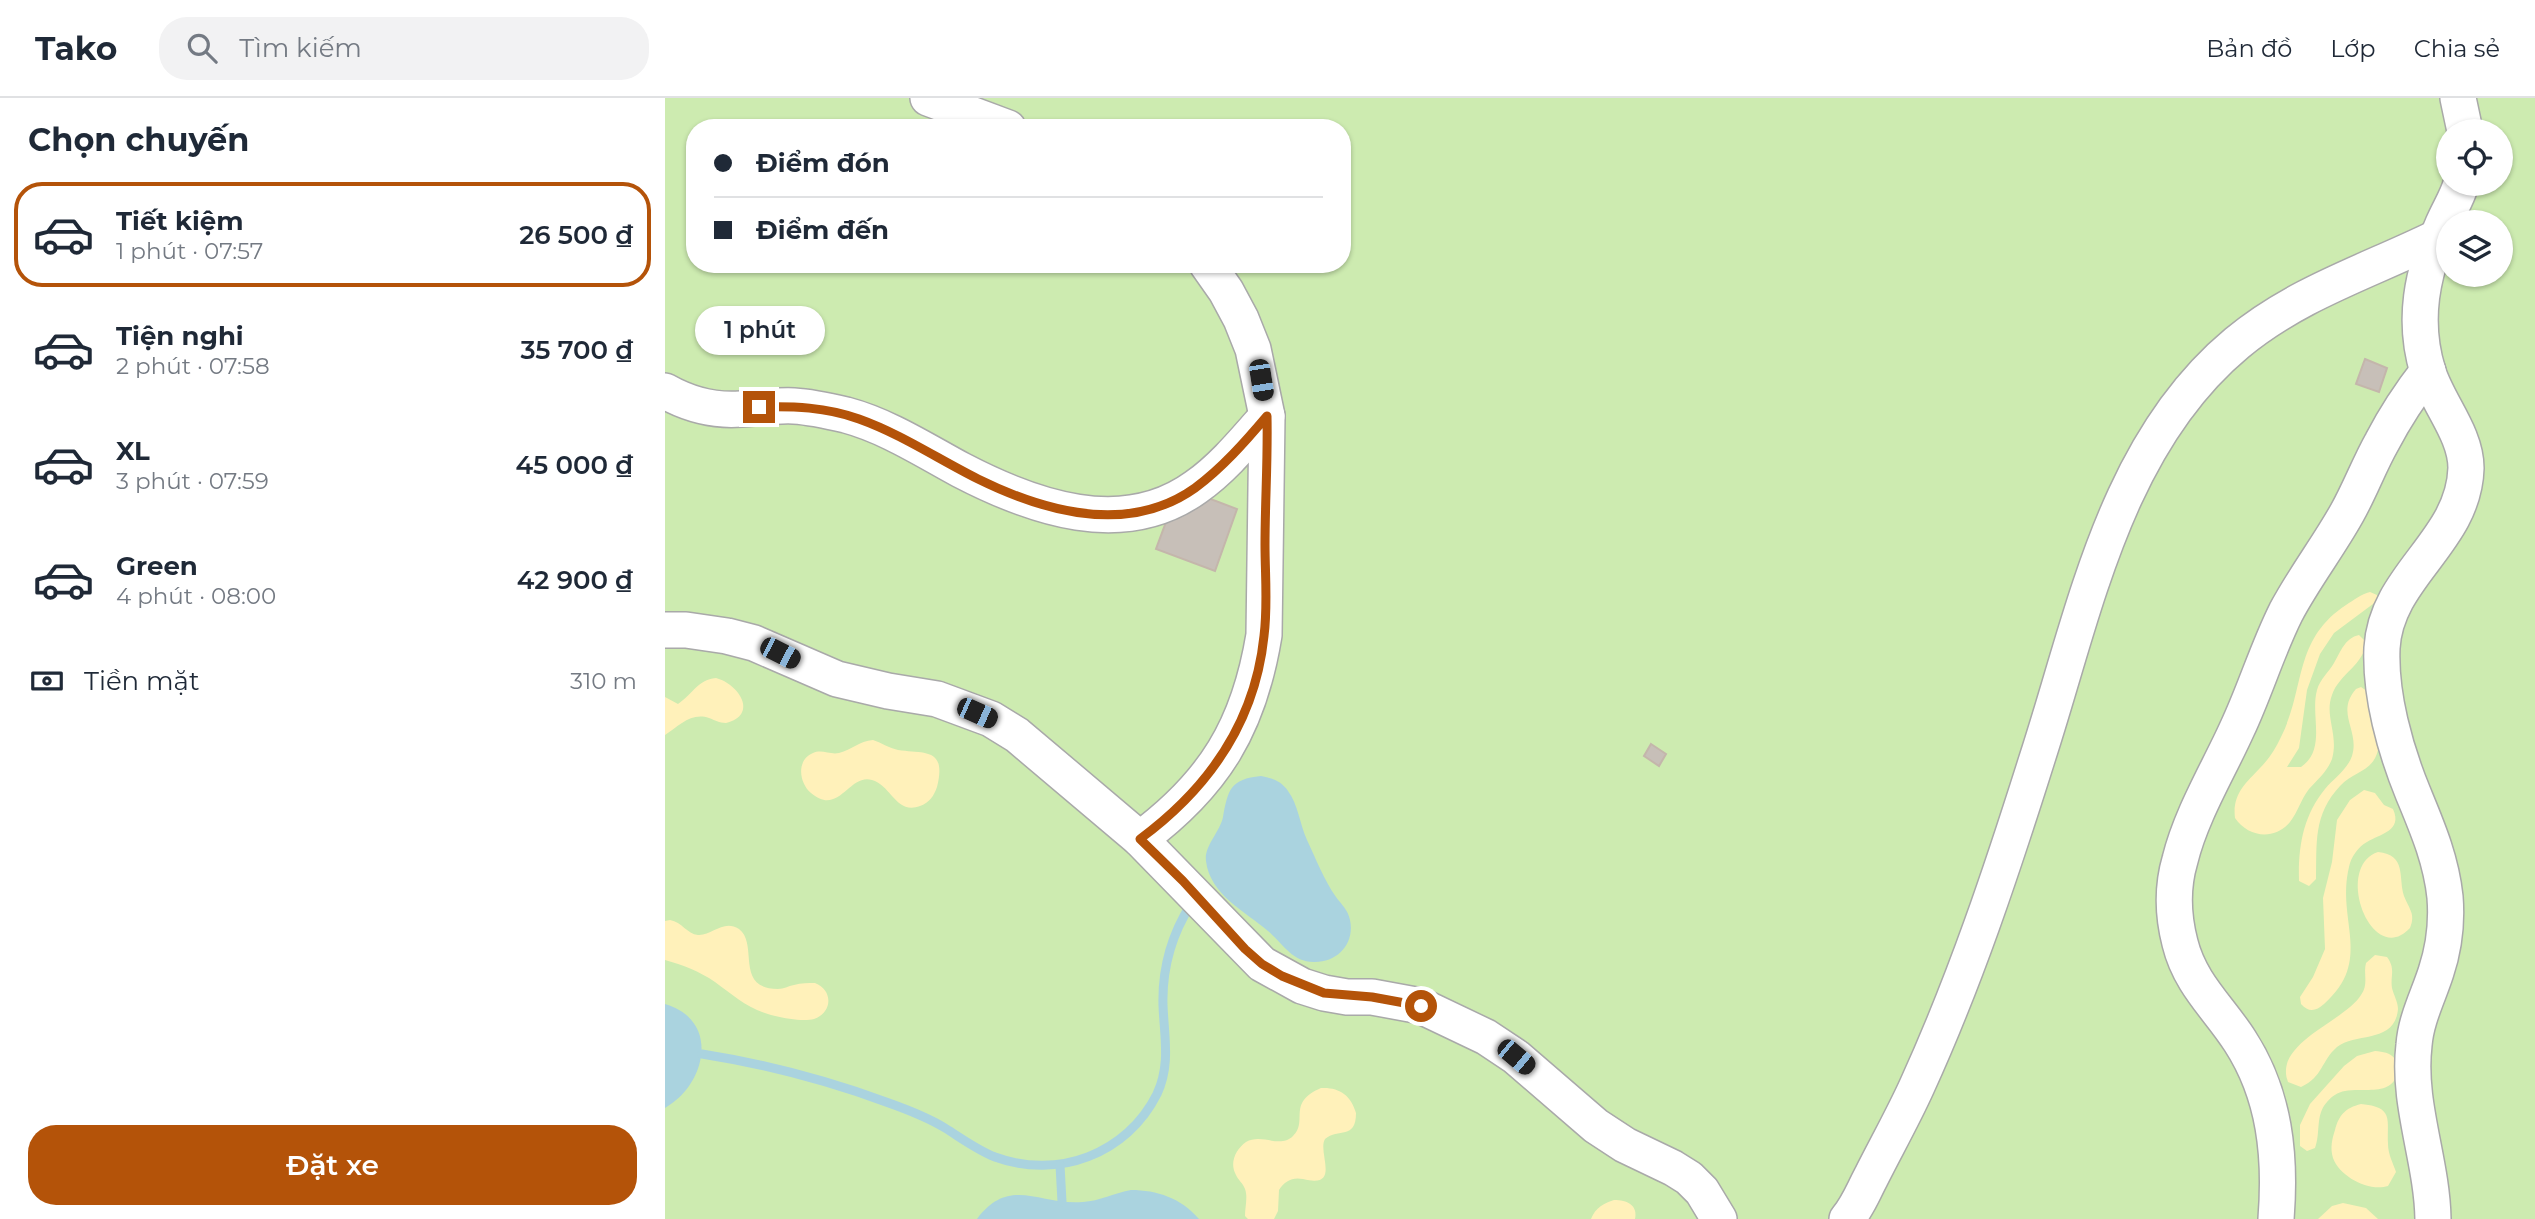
<!DOCTYPE html>
<html lang="vi">
<meta charset="utf-8">
<style>
body{margin:0;font-family:Montserrat,sans-serif;background:#f2f2f3;color:#1f2937;height:100vh;display:flex;flex-direction:column;font-size:26px;white-space:nowrap}
*{box-sizing:border-box;margin:0}
p{font-size:23px;color:#747a83}
.icon{flex:none;width:38px;height:38px;fill:none;stroke:currentColor;stroke-width:2;stroke-linecap:round;stroke-linejoin:round}
.map{position:relative;flex:1;overflow:hidden}
.sheet{display:flex;flex-direction:column;background:#fff;width:665px}
.sheet>*{flex:none}
.top-card{position:absolute;left:21px;top:21px;width:665px;height:154px;border-radius:28px;box-shadow:0 2px 5px #0004;display:grid;align-content:center;height:154px;padding:0 28px;background:#fff}
.controls{position:absolute;left:1771px;top:21px;display:grid;gap:14px}
.controls a{display:grid;place-items:center;width:77px;height:77px;border-radius:50%;background:#fff;box-shadow:0 2px 5px #0004;font-size:35px}
.end{position:absolute;width:32px;height:32px;margin:-16px;border:9px solid #b45309;background:#fff;box-shadow:0 0 0 4px #fff}
.from{border-radius:50%}
.bubble{position:absolute;height:49px;border-radius:24px;background:#fff;box-shadow:0 2px 5px #0004;font-size:23px;font-weight:600;line-height:49px;text-align:center}
.car{position:absolute;width:21px;height:42px;margin:-21px -10px;border-radius:9px;box-shadow:0 0 5px 2px #0007;background:linear-gradient(#222 24%,#8ab4d8 0 40%,#222 0 76%,#8ab4d8 0 86%,#222 0)}
.top-card b{display:flex;align-items:center;gap:24px;height:66px;font-size:26px}
.top-card b+b{border-top:2px solid #e0e1e3}
.top-card i{width:18px;height:18px;background:#1f2937}
ul{padding:0;list-style:none}
li{display:flex;align-items:center;gap:21px;height:105px;margin:0 14px 10px;padding:0 14px;border:4px solid transparent;border-radius:28px}
li div{flex:1}
li b{display:block;font-size:26px}
li em{font-style:normal;font-weight:600}
li.current{border-color:#b45309}
li>.icon{width:63px;height:63px;stroke-width:1.5}
h2{padding:0 28px;font-size:32px;line-height:84px}
.pay{display:flex;align-items:center;gap:18px;height:77px;padding:0 28px;font-size:26px}
.pay p{margin-inline-start:auto}
.button{display:flex;gap:14px;margin-top:auto;padding:14px 28px}
.button a{flex:1;height:80px;border-radius:28px;background:#b45309;color:#fff;font-size:28px;font-weight:600;line-height:80px;text-align:center}
header{display:flex;align-items:center;gap:42px;box-sizing:border-box;height:98px;padding:0 35px;background:#fff;border-bottom:2px solid #e0e1e3}
header strong{font-size:33px}
nav{display:flex;gap:38px;margin-inline-start:auto;font-size:24px}
.search{width:490px;height:63px;background:#f2f2f3;display:flex;align-items:center;gap:18px;box-sizing:border-box;padding:0 24px;border-radius:28px;color:#747a83;font-size:26px}
main{display:flex;flex:1;min-height:0}
.map>svg:first-child{display:block}
</style>
<header>
<strong>Tako</strong>
<div class="search"><svg class="icon" aria-label="search" viewBox="0 0 24 24"><circle cx="10" cy="10" r="6"/><path d="M15 15l6 6"/></svg>Tìm kiếm</div>
<nav><a>Bản đồ</a><a>Lớp</a><a>Chia sẻ</a></nav>
</header>
<main>
<section class="sheet">
<h2>Chọn chuyến</h2>
<ul>
<li class="current"><svg class="icon" aria-label="car" viewBox="0 0 24 24"><path d="M5 17H2v-5l4-1 3-4h7l3 4 3 1v5h-3M9 17h6M6 11h13"/><circle cx="7" cy="17" r="2"/><circle cx="17" cy="17" r="2"/></svg><div><b>Tiết kiệm</b><p>1 phút · 07:57</p></div><em>26 500 ₫</em></li>
<li><svg class="icon" aria-label="car" viewBox="0 0 24 24"><path d="M5 17H2v-5l4-1 3-4h7l3 4 3 1v5h-3M9 17h6M6 11h13"/><circle cx="7" cy="17" r="2"/><circle cx="17" cy="17" r="2"/></svg><div><b>Tiện nghi</b><p>2 phút · 07:58</p></div><em>35 700 ₫</em></li>
<li><svg class="icon" aria-label="car" viewBox="0 0 24 24"><path d="M5 17H2v-5l4-1 3-4h7l3 4 3 1v5h-3M9 17h6M6 11h13"/><circle cx="7" cy="17" r="2"/><circle cx="17" cy="17" r="2"/></svg><div><b>XL</b><p>3 phút · 07:59</p></div><em>45 000 ₫</em></li>
<li><svg class="icon" aria-label="car" viewBox="0 0 24 24"><path d="M5 17H2v-5l4-1 3-4h7l3 4 3 1v5h-3M9 17h6M6 11h13"/><circle cx="7" cy="17" r="2"/><circle cx="17" cy="17" r="2"/></svg><div><b>Green</b><p>4 phút · 08:00</p></div><em>42 900 ₫</em></li>
</ul>
<div class="pay"><svg class="icon" aria-label="cash" viewBox="0 0 24 24"><path d="M3 7h18v10H3z"/><circle cx="12" cy="12" r="2"/></svg>Tiền mặt<p>310 m</p></div>
<div class="button"><a>Đặt xe</a></div>
</section>
<div class="map">
<svg width="1870" height="1121" viewBox="0 0 1870 1121">
<rect width="100%" height="100%" fill="#f2efe9"/>
<path fill="#cdebb0" fill-rule="evenodd" d="M0 0H1870V1121H0ZM30 30H677V166H30ZM1783 33H1836V86H1783ZM1783 124H1836V177H1783Z"/>
<g fill="#fff1ba">
<path d="M1705 494 1712 497V503L1669 535 1655 556 1642 592 1634 650 1622 669H1636C1662 651 1645 617 1652 592 1655 581 1664 574 1669 565 1676 553 1680 540 1694 537L1701 544C1700 566 1674 576 1667 597 1659 618 1674 636 1667 661 1662 674 1653 681 1644 691 1636 701 1633 714 1625 724 1609 743 1583 739 1570 720 1567 696 1581 685 1595 670 1604 661 1611 650 1616 639 1641 589 1628 542 1681 507 1689 502 1696 496 1705 494Z"/>
<path d="M51 580C74 586 94 617 61 625 54 625 50 622 44 620 26 614 14 628 0 637V599L13 606C28 596 32 582 51 580Z"/>
<path d="M1696 589 1705 595 1713 652C1708 674 1689 673 1675 688 1648 717 1652 745 1651 781L1644 788 1634 783C1633 749 1638 718 1660 691 1669 680 1682 672 1687 658 1695 632 1670 615 1691 591Z"/>
<path d="M208 642C217 645 224 650 233 652 259 656 282 649 272 689 269 698 264 705 255 708 231 717 226 687 207 682 184 675 174 719 146 695 134 685 131 662 148 655 157 651 165 657 174 655 187 652 194 643 208 642Z"/>
<path d="M1699 692 1710 695 1719 707 1728 711C1738 733 1715 736 1702 744 1693 749 1686 759 1684 769 1671 823 1709 862 1659 906 1651 913 1644 915 1636 906L1635 899 1648 879 1660 851 1658 800 1667 764 1672 722 1685 702Z"/>
<path d="M1713 754C1742 757 1733 779 1739 798 1744 811 1751 816 1745 830 1707 871 1668 769 1713 754Z"/>
<path d="M5 822C17 824 22 836 33 837 47 838 58 821 74 831 94 846 69 891 113 891 119 891 123 888 129 887 136 885 144 885 150 885 168 892 168 914 149 921 138 924 118 920 106 917 83 911 68 897 50 884 34 873 18 867 0 862V823Z"/>
<path d="M1710 857 1722 859C1731 871 1725 878 1727 890 1729 898 1733 904 1733 911 1730 946 1691 934 1672 949 1656 963 1658 979 1636 989L1623 984C1608 945 1679 924 1696 897 1704 886 1698 876 1701 865Z"/>
<path d="M1710 953C1718 954 1725 954 1730 961 1733 965 1734 970 1732 976 1726 999 1697 989 1680 993 1673 994 1666 999 1662 1004 1650 1017 1656 1034 1650 1050L1642 1053 1635 1048V1027L1645 1006 1679 968 1692 958Z"/>
<path d="M656 990C674 989 686 997 691 1015 691 1042 673 1030 660 1041 652 1054 677 1091 638 1081 627 1079 620 1083 614 1092L613 1113 609 1121H583L580 1118C580 1109 583 1099 580 1091 578 1085 573 1082 571 1077 564 1065 571 1051 581 1044 597 1035 615 1051 628 1038 644 1023 621 1005 656 990Z"/>
<path d="M1696 1006C1729 1009 1722 1021 1723 1046 1723 1056 1728 1065 1731 1074L1723 1088C1704 1094 1675 1079 1668 1060 1665 1050 1667 1041 1670 1032 1674 1017 1680 1010 1696 1006Z"/>
<path d="M949 1102C962 1102 973 1107 970 1121H926C930 1110 939 1105 949 1102Z"/>
<path d="M1678 1105 1701 1110 1713 1121H1653L1667 1108Z"/>
</g>
<g fill="#aad3df">
<path d="M596 678C607 680 616 683 623 693 633 706 635 727 642 742 651 761 659 782 671 799 677 807 683 812 685 822 690 845 673 864 650 864 628 865 618 846 603 833 580 813 545 797 541 763 539 748 555 734 558 719 563 692 565 681 596 678Z"/>
<path d="M0 906C55 922 42 986 0 1010Z"/>
<path d="M466 1092C492 1092 516 1100 534 1121H312C345 1077 375 1108 418 1104 434 1103 450 1095 466 1092Z"/>
</g>
<g fill="none" stroke-linecap="round" stroke-linejoin="round">
<g stroke="#aad3df" stroke-width="9">
<path d="M37 956C100 966 161 982 221 1004 241 1011 262 1019 280 1030 296 1040 312 1052 330 1059 393 1082 462 1056 492 996 506 966 499 938 498 907 497 871 507 836 526 806"/>
<path d="M395 1067 397 1104"/>
</g>
</g>
<g fill="#c7bfb8" stroke="#c4b6ab" stroke-width="2">
<path d="M1700 261 1722 270 1714 294 1691 286Z"/>
<path d="M514 389 572 411 550 473 491 451Z"/>
<path d="M986 646 1001 656 994 668 979 658Z"/>
</g>
<g fill="none" stroke-linecap="round" stroke-linejoin="round">
<g stroke="#a9a9a9" stroke-width="38">
<g id="minor">
<path d="M263 0 343 30"/>
<path d="M1793 0 1800 33"/>
<path d="M0 293C23 306 50 313 76 311 94 310 112 307 129 308 147 309 164 313 181 317 222 328 259 352 296 372 367 409 458 442 531 389 558 370 580 343 602 318"/>
<path d="M0 532H21L62 538 89 545 172 581 223 593 272 601 326 621 352 637 475 741 597 866 637 888 659 895 682 899H707L756 908 821 939 851 959 931 1028 960 1047 1008 1070 1024 1080 1037 1093 1054 1121"/>
<path d="M475 741C549 686 584 629 599 537L602 318 588 251 576 221 561 193 542 166"/>
<path d="M1182 1121C1193 1108 1198 1094 1206 1079 1221 1049 1238 1019 1252 988 1300 883 1337 772 1372 661 1419 517 1449 347 1572 245 1632 195 1704 173 1773 139"/>
<path d="M1611 1121C1616 1058 1610 997 1575 943 1554 910 1525 886 1515 845 1508 818 1507 789 1515 762 1526 717 1553 673 1572 631 1590 593 1602 552 1621 514 1639 480 1663 449 1682 415 1695 392 1704 367 1717 344 1730 319 1745 296 1763 273"/>
<path d="M1768 1121C1767 1062 1742 1006 1749 947 1751 921 1763 899 1771 874 1779 850 1782 824 1780 799 1776 761 1762 729 1748 695 1730 651 1715 597 1717 550 1721 477 1799 444 1801 370 1801 336 1773 306 1763 274 1747 222 1757 175 1778 126 1784 112 1792 100 1796 86"/>
</g>
</g>
<use href="#minor" stroke="#fff" stroke-width="35"/>
</g>
<g fill="none" stroke-linecap="round" stroke-linejoin="round">
<path stroke="#b45309" stroke-width="9" d="M94 309C128 308 161 309 194 321 236 336 273 361 313 381 380 414 464 437 530 390 557 370 580 344 602 318 603 361 600 404 600 447 600 477 603 507 599 538 590 625 544 690 475 741L518 783 580 851 597 866 617 878 659 895 707 899 756 908"/>
</g>
</svg>
<div class="controls">
<a><svg class="icon" aria-label="locate" viewBox="0 0 24 24"><circle cx="12" cy="12" r="6"/><path d="M12 2v4M12 18v4M2 12h4M18 12h4"/></svg></a>
<a><svg class="icon" aria-label="layers" viewBox="0 0 24 24"><path d="M12 4l9 5-9 5-9-5zM3 14l9 5 9-5"/></svg></a>
</div>
<i class="end from" style="left:756px;top:908px"></i>
<i class="end" style="left:94px;top:309px"></i>
<div class="bubble" style="left:30px;top:208px;width:130px">1 phút</div>
<i class="car" style="left:596px;top:282px;rotate:171deg"></i>
<i class="car" style="left:115px;top:555px;rotate:117deg"></i>
<i class="car" style="left:312px;top:615px;rotate:114deg"></i>
<i class="car" style="left:851px;top:959px;rotate:130deg"></i>
<div class="top-card">
<b><i class="from"></i>Điểm đón</b>
<b><i></i>Điểm đến</b>
</div>
</div>
</main>
